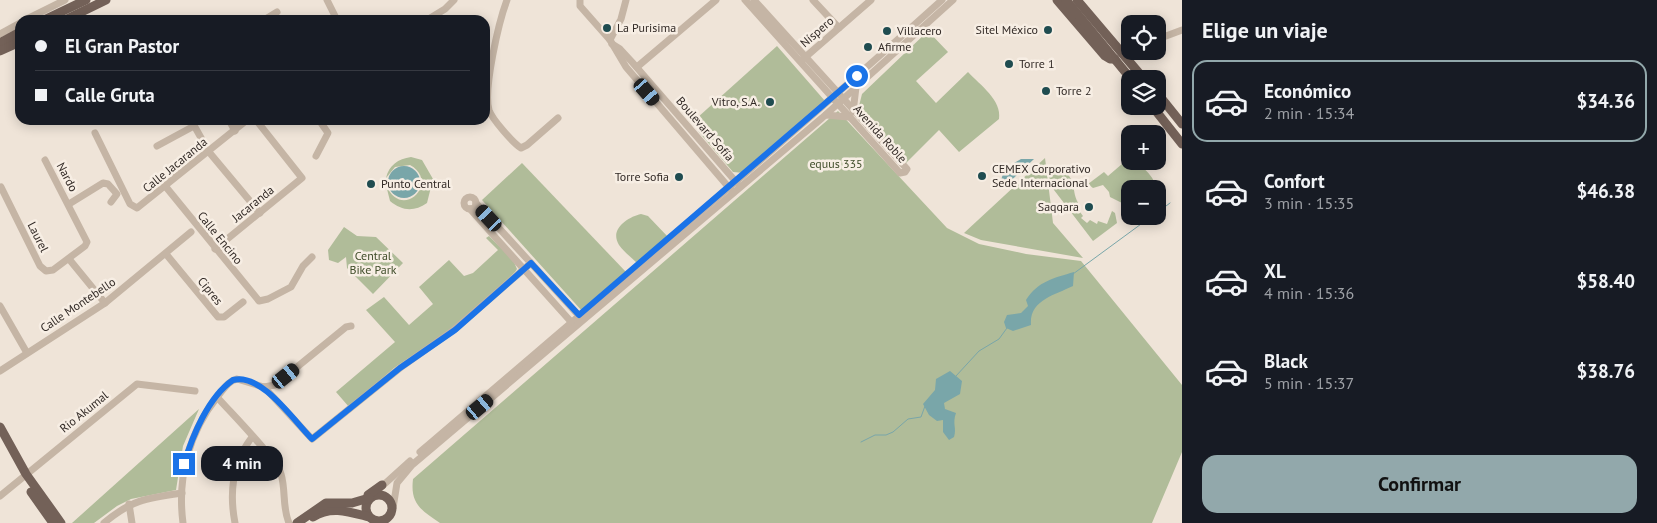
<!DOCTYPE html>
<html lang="es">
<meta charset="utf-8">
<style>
body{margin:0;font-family:"PT Sans",sans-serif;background:#20242c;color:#f1f3f6;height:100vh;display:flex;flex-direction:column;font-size:19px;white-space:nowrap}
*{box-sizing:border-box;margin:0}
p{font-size:16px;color:#9ea1a6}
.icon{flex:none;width:28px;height:28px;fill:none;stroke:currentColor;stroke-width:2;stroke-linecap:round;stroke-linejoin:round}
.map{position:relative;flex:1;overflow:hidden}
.sheet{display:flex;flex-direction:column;background:#171b24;width:475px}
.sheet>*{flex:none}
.top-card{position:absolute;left:15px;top:15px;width:475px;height:110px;border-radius:15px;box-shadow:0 2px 12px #0003;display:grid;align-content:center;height:110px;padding:0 20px;background:#171b24}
.fabs{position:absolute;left:1121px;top:15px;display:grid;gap:10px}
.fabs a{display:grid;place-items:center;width:45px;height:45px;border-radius:10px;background:#171b24;box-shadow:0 2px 12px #0003;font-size:25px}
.end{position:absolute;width:22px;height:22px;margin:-11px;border:6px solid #1a73e8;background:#fff;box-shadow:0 0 0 2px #fff}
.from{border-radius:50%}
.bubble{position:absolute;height:35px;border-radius:15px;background:#171b24;box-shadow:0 2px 12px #0003;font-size:16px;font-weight:800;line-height:35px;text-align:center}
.car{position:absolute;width:15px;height:30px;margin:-15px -8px;border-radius:6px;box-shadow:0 0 4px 1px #0007;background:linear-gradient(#222 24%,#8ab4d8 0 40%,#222 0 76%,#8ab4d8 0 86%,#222 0)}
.top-card b{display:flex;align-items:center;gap:18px;height:48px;font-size:19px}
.top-card b+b{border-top:1px solid #363941}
.top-card i{width:12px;height:12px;background:#f1f3f6}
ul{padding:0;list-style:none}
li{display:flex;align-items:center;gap:15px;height:82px;margin:0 10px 8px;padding:0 10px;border:2px solid transparent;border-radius:15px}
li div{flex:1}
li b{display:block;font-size:19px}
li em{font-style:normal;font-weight:800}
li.selected{border-color:#92a8ab}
li>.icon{width:45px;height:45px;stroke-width:1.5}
h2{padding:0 20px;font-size:22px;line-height:60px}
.button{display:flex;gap:10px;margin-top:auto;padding:10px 20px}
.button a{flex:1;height:58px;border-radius:15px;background:#92a8ab;color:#111;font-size:20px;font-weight:800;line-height:58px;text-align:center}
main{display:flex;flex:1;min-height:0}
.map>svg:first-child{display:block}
</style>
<main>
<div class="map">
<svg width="1182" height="523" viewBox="0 0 1182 523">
<rect width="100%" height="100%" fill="#efe4d8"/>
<g fill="#b0bc99">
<path d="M928 31 948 52 916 81 936 103 968 72C980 85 1002 100 999 119L959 152 939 130 905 164 858 110 862 94Z"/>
<path d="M777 46 825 101 744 173 733 172 698 131 697 118Z"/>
<path d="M838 111 947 228 979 244 1026 254 1081 261 1182 385V452L1152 523H440C421 510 410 504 413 479Z"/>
<path d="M411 157 422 160 433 179 427 203C414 212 402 211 390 201L386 185C402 222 441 182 410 165L395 167 386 178C389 165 398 159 411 157Z"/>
<path d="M1045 158 1053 223 1083 258 981 240 964 233Z"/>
<path d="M1129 158 1130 161C1145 165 1159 182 1158 198V189H1130V207L1110 197 1109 192 1103 185 1093 188 1088 184 1104 172 1108 176Z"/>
<path d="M522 163 626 272 582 311 482 200Z"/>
<path d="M1059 168C1080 180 1069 190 1080 206L1077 208 1083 216 1081 218 1087 223 1090 220 1097 224 1098 221 1107 224 1112 211 1115 213 1117 223 1093 241 1054 190 1048 175 1050 170Z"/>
<path d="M641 214 648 216 668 237 637 263C631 257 624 252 619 245 609 229 628 217 641 214Z"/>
<path d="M344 227 357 236 376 237 403 263 373 294 347 268 346 257 338 263 329 260 328 250Z"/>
<path d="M489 236 513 260 517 269 515 272 474 310 444 334 394 368 349 407 336 392 395 342 366 310 384 297 409 325 433 304 419 287 449 260 464 276 473 273 498 250 486 238Z"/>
<path d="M199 409 183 446 176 490 131 499 117 506 94 523H72Z"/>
</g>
<g fill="#79a6a9">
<path d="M1021 159H1034L1002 189C998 174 1008 166 1021 159Z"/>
<circle cx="404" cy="182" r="16"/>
<path d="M1074 272 1073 286C1055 295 1029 300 1031 325L1013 331 1006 328 1004 322 1007 315 1021 313 1028 306 1026 300C1038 281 1054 278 1074 272Z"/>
<path d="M950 371 962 381 960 394 944 403 945 409 956 413C952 424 957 428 954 437L949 440 943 432V420L937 421 929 415 923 404 935 390 936 379Z"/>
</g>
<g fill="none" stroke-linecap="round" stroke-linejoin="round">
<g stroke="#79a6a9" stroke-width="1">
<path d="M1158 212 1170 203"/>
<path d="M1073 274 1152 216"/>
<path d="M956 376 979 351 999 339 1007 328"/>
<path d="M861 442 875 435H886L893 432 908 419 921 417 925 406"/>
</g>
<g stroke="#c5b5a5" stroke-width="7">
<path d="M327 0 337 20"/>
<path d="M507 0C499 21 483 89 489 110 492 119 513 143 521 148L527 145 558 118"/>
<path d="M580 0V6L610 40 626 67 731 190"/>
<path d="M745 0 900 173 905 172 907 169 754 0"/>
<path d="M813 0 839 28"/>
<path d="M25 20 65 0"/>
<path d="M264 20 277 12"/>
<path d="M427 20 445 9 454 0"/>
<path d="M0 34 20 23"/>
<path d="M1158 39 1182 30"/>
<path d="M610 40 621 19 626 0"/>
<path d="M612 44 620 49 632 62 737 183"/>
<path d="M802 60 871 0"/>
<path d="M637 67 716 0"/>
<path d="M853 112 856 87"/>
<path d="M826 115 848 117"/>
<path d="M191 120 209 152 260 213"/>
<path d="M229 120 235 131"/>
<path d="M95 133 130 204 137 208 247 120"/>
<path d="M157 146 194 126"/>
<path d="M316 156 328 133 319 120"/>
<path d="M1 187 40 266 46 271 53 270 85 246 87 242 45 160"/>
<path d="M166 187 259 301 268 299 291 287 303 266 312 257"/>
<circle cx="470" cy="203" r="6"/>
<path d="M476 203 581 318"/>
<path d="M69 204 103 183 108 184 117 194 111 202"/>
<path d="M470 209 573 324"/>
<path d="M215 249 302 178 256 120"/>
<path d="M166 254 218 317H224L243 302"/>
<path d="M69 259 105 303"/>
<path d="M0 306 27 353"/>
<path d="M0 371 105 303 191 232"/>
<path d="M264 387 312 439 400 368 455 329 531 263"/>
<path d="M217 397C231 413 276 458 281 474 286 490 282 507 289 523"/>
<path d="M420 452C595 302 771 154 942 0"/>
<path d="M379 489 410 461"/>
<path d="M0 496 137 384 195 391"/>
<path d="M129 504 132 523"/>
<path d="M393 508 397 483 412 465 822 118 953 0"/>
<path d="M104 523C131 500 147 498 182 493"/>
<path d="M183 523C177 477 189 432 218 396 224 389 228 381 237 379L264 387 275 385 346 327 351 326"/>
<path d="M235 523C229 492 233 462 252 437"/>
</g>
<g stroke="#736158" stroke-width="9">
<path d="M1057 0 1105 56 1110 59H1115"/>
<path d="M1066 0 1131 79"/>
<path d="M1077 0 1144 79"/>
<path d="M44 20 86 0"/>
<path d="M65 20 106 0"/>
<path d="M0 43 20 32"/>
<path d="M0 51 20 42"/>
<path d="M1158 94 1182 124"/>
<path d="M1152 106 1182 144"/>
<path d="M0 427 26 474 61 523"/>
<path d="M31 492 53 523"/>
<circle cx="379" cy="508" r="13"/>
<path d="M368 495 382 485"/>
<path d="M313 517C331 505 350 512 369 517"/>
<path d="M297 523 326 503H352L369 498"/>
</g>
</g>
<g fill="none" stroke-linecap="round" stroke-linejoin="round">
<path stroke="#1a73e8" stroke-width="6" d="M184 464C192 437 208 397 233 380 261 372 294 421 312 439L400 368 455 330 531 263 579 315 857 76"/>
</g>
<g fill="#1f4c50" stroke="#f7eee4" stroke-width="2">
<circle cx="607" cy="28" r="5"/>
<circle cx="1048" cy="30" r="5"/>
<circle cx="887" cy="31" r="5"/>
<circle cx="868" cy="47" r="5"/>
<circle cx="1009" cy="64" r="5"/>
<circle cx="1046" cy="91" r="5"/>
<circle cx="770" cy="102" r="5"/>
<circle cx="982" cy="176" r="5"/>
<circle cx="679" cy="177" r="5"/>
<circle cx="371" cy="184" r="5"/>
<circle cx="1089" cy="207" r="5"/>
</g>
<g text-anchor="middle" stroke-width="5" stroke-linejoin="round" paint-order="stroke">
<g font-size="12" fill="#322a26" stroke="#f7eee4" text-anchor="start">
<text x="617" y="32">La Purisima</text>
<text x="1038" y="34" text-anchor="end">Sitel México</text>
<text x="897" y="35">Villacero</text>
<text x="878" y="51">Afirme</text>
<text x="1019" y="68">Torre 1</text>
<text x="1056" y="95">Torre 2</text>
<text x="760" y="106" text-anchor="end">Vitro, S.A.</text>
<text x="992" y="173">CEMEX Corporativo<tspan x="992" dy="14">Sede Internacional</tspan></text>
<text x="669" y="181" text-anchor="end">Torre Sofia</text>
<text x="381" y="188">Punto Central</text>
<text x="1079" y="211" text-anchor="end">Saqqara</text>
</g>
<g font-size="12" fill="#322a26" stroke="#f7eee4">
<text transform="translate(817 32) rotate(-41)" y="4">Níspero</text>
<text transform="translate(705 129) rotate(49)" y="4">Boulevard Sofía</text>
<text transform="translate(880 134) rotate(48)" y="4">Avenida Roble</text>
<text transform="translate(175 165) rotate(-39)" y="4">Calle Jacaranda</text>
<text transform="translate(67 177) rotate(62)" y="4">Nardo</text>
<text transform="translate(253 204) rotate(-39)" y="4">Jacaranda</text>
<text transform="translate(38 237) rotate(63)" y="4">Laurel</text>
<text transform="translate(220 238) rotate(51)" y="4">Calle Encino</text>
<text transform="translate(210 291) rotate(51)" y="4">Cipres</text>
<text transform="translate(78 305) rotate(-34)" y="4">Calle Montebello</text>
<text transform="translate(84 412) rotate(-39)" y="4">Rio Akumal</text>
</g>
<g font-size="12" fill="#414e2b" stroke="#f7eee4">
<text x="836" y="168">equus 335</text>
<text x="373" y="260">Central<tspan x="373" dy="14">Bike Park</tspan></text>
</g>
</g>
</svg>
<div class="fabs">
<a><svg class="icon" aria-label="locate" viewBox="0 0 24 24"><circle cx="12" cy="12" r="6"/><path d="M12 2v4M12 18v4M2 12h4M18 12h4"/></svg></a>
<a><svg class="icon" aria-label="layers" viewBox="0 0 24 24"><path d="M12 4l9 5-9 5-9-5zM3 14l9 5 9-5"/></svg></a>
<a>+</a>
<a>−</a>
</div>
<i class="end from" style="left:857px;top:76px"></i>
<i class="end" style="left:184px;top:464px"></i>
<div class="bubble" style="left:201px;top:446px;width:82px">4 min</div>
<i class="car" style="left:647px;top:92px;rotate:139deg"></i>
<i class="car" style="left:489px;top:218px;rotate:317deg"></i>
<i class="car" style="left:286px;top:376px;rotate:51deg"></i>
<i class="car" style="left:480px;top:407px;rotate:50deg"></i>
<div class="top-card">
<b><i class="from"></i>El Gran Pastor</b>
<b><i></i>Calle Gruta</b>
</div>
</div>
<section class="sheet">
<h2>Elige un viaje</h2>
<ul>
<li class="selected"><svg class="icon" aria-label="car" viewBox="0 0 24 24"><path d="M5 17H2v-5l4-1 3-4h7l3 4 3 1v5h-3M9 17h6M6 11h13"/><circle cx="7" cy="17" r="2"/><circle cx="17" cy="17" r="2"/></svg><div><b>Económico</b><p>2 min · 15:34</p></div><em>$34.36</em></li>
<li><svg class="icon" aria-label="car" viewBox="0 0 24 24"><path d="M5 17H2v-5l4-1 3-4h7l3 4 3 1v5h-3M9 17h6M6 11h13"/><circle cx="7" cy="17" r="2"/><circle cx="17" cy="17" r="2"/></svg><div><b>Confort</b><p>3 min · 15:35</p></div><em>$46.38</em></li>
<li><svg class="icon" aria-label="car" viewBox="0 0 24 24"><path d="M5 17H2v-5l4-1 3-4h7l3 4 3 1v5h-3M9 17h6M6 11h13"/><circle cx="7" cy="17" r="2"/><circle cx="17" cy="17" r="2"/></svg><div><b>XL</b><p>4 min · 15:36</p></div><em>$58.40</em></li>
<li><svg class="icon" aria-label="car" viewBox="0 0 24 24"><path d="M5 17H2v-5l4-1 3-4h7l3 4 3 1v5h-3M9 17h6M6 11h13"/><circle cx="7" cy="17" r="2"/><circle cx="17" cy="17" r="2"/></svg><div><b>Black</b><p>5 min · 15:37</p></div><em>$38.76</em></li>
</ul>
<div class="button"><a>Confirmar</a></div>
</section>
</main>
